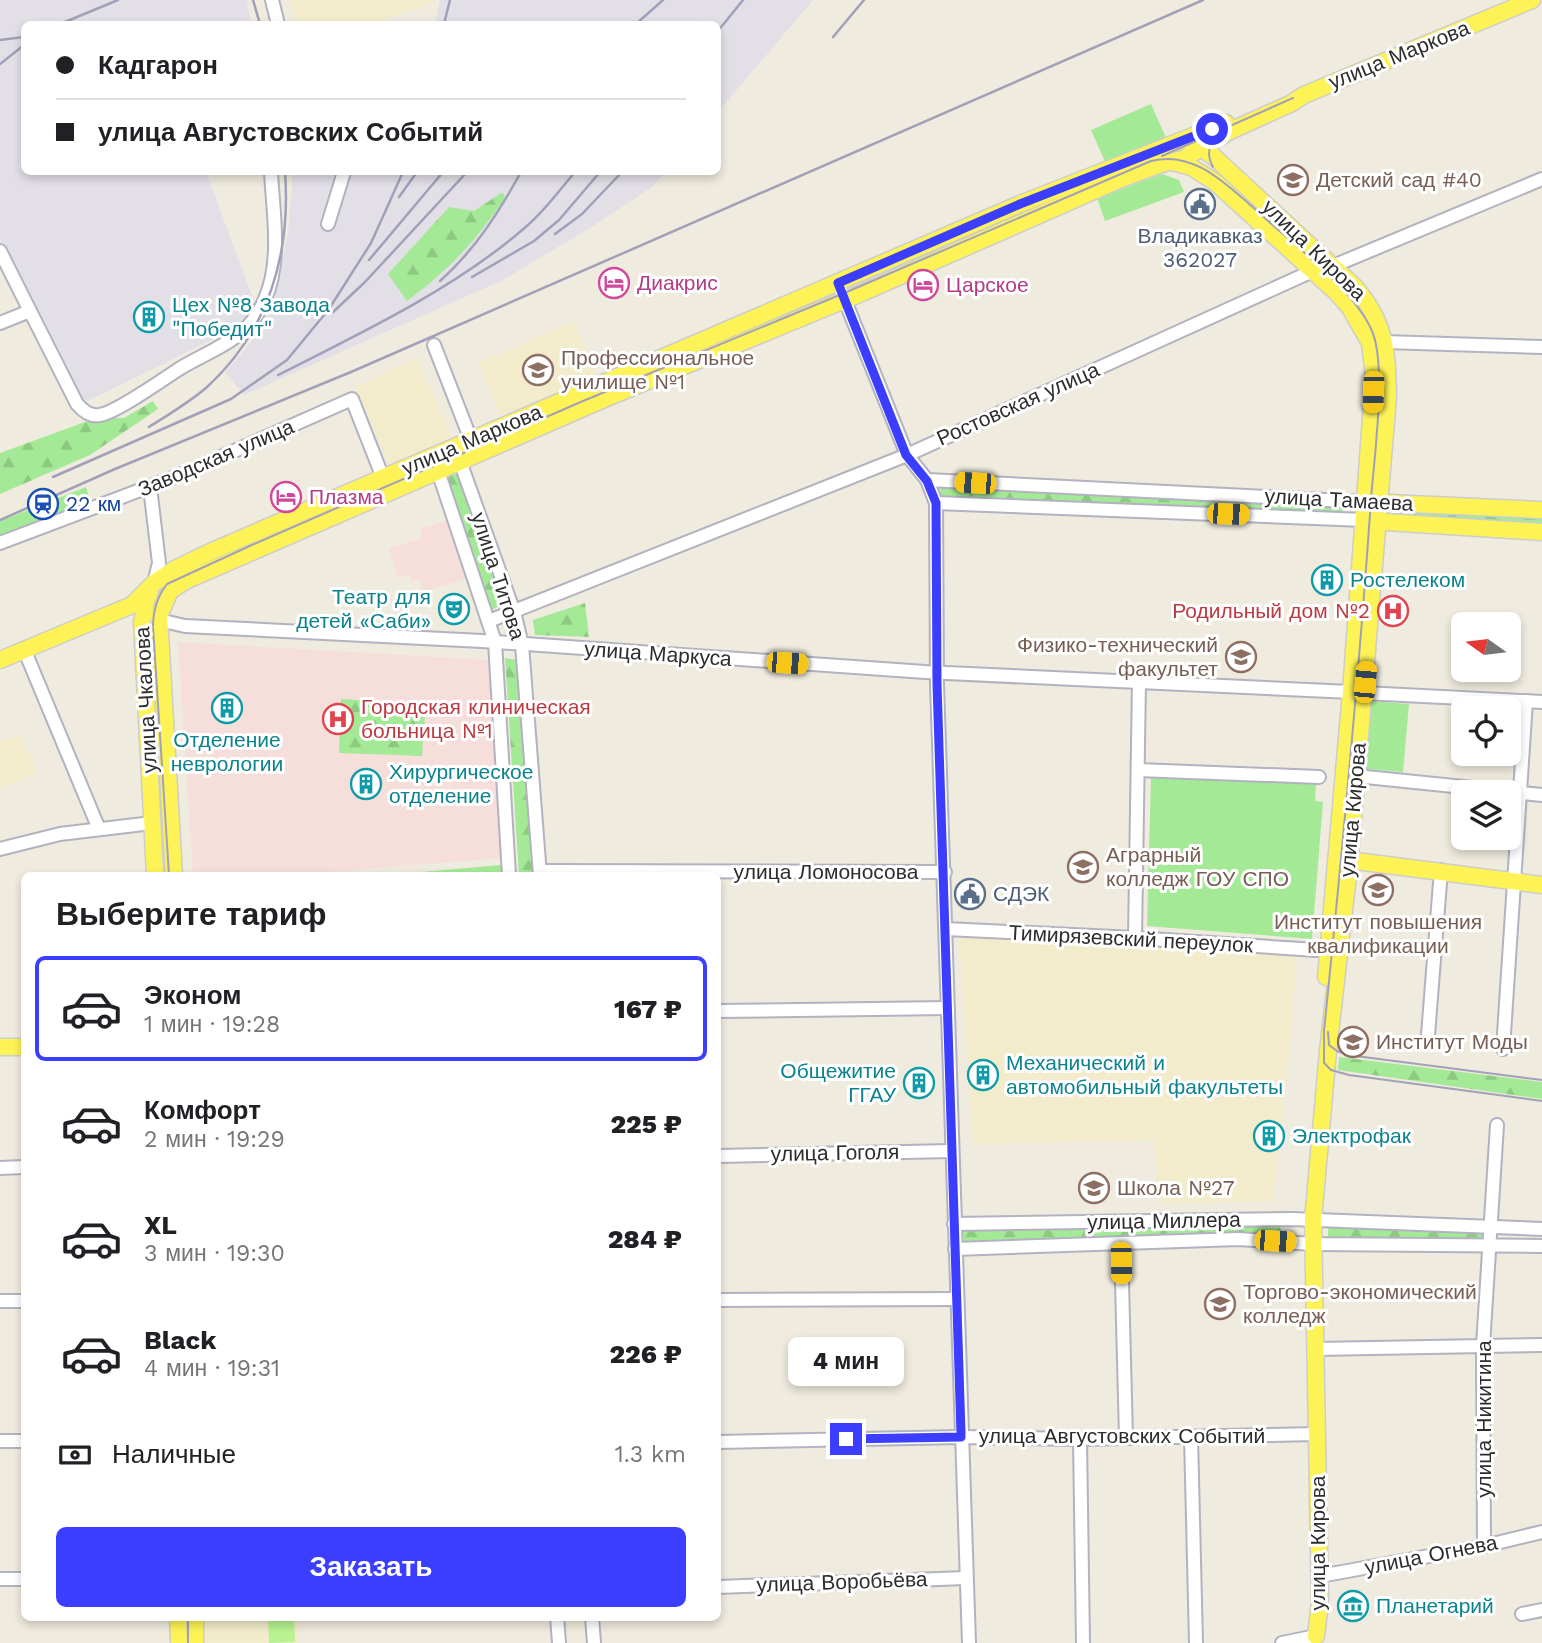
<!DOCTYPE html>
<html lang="ru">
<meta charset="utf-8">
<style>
body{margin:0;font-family:"Work Sans",sans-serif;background:#f2f2f2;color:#202124;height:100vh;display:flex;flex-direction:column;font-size:26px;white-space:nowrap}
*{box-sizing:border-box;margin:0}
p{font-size:23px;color:#757577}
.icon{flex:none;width:38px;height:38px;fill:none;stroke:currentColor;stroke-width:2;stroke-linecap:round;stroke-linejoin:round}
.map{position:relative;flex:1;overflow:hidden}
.drawer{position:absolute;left:21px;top:872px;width:700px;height:749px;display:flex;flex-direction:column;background:#fff;border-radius:10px;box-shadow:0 4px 10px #0003}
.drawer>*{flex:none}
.hud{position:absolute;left:21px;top:21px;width:700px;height:154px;border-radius:10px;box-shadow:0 4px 10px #0003;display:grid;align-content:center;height:154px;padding:0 35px;background:#fff}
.needle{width:46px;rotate:284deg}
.buttons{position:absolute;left:1451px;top:612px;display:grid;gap:14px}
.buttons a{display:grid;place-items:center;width:70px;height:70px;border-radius:10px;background:#fff;box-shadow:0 4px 10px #0003;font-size:35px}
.end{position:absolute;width:32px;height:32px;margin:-16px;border:9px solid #3b3eff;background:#fff;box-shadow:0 0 0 4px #fff}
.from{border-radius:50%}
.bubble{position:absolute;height:49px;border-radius:10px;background:#fff;box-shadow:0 4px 10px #0003;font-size:23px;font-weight:800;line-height:49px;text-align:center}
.car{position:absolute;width:21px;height:42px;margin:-21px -10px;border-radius:9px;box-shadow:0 0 5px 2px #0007;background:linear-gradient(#f5c518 24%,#345 0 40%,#f5c518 0 76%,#345 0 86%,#f5c518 0)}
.hud b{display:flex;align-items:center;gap:24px;height:66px;font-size:26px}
.hud b+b{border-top:2px solid #e0e0e0}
.hud i{width:18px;height:18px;background:#202124}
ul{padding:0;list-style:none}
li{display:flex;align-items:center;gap:21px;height:105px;margin:0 14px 10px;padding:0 21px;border:4px solid transparent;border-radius:10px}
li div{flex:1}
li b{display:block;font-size:26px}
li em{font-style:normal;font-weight:800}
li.current{border-color:#3b3eff}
li>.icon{width:63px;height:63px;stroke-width:1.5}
h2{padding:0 35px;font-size:32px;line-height:84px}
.pay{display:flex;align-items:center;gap:18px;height:77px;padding:0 35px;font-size:26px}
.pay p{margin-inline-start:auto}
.action{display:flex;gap:14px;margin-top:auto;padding:14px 35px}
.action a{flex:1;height:80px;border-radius:10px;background:#3b3eff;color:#fff;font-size:28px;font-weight:800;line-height:80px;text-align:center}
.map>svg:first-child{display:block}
</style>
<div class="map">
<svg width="1542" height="1643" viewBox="0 0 1542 1643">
<defs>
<pattern id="forest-firs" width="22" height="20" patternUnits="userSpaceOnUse" patternTransform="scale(1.75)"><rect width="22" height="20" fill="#a4ea96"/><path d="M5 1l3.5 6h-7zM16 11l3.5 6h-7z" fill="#8ec982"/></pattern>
</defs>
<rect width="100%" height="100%" fill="#efebde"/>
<g fill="#e3dfe7">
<path d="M0 0H247L251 24H24V172H206L257 309 244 324 75 407 0 240Z"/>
<path d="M440 0H813L718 112V24H435Z"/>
<path d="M293 172H665L652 187 590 228 503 280 244 395 225 372 250 344 272 307 288 234Z"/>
</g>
<g fill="#f2eccc">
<path d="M290 0H434V2L372 24H298Z"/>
<path d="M573 322 597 377 501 415 478 363Z"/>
<path d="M417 358 452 437 389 465 356 387Z"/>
<path d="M21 734 37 773 0 789V742Z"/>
<path d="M959 935 1297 952 1291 1038 1273 1201 1160 1204 1154 1140 973 1144Z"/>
<path d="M200 1617H298L299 1643H200Z"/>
</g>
<g fill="#f6dedb">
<path d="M451 519 470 577 423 592 420 580 412 582 410 575 398 578 389 548 422 538 420 529Z"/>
<path d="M178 642 489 660 502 858 290 875H193Z"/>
</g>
<g fill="#a4ea96">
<path d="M1151 104 1166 138 1106 164 1091 130Z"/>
<path d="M1162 174 1179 180 1184 192 1105 221 1097 198Z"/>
<path d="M86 487 91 503 0 536V521Z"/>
<path d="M1370 701 1409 704 1403 772 1364 769Z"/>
<path d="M1151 776 1316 784 1315 801 1323 802 1312 939 1147 926Z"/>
<path d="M501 865V875H421V872Z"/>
</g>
<g fill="url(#forest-firs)">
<path d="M501 193 504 194 505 198C475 242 450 269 407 301L388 274 449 207 474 211Z"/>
<path d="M153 401 158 409 90 455 0 494V453L85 422 106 418H124Z"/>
<path d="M459 467 506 604 491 610 445 473Z"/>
<path d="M941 485 1344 505 1342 517 940 497Z"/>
<path d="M1387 506 1542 515V527L1387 519Z"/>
<path d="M585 603 589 637 535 635 533 620Z"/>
<path d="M505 658 518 660 533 875H519Z"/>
<path d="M341 699 426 704 422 756 339 753Z"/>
<path d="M1339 1057 1542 1082V1099L1338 1070Z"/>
<path d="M1280 1222 1281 1236 964 1243 963 1230Z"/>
<path d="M1328 1227 1482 1232V1240H1328Z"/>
</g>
<path fill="#b8f291" d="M268 1617H294L295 1642 269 1643Z"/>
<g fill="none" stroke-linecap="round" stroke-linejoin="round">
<g stroke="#b2b2c1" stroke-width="16">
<g id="minor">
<path d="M272 0 278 24"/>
<path d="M328 224 344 172"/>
<path d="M0 251 30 311 0 323"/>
<path d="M838 283 907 455 927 480 936 503 937 684 969 1643"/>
<path d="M30 311 77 404C83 411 90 417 100 415 117 412 162 380 179 369 200 356 225 347 244 330 253 322 260 311 265 299 282 260 273 213 271 172"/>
<path d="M1385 342 1542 347"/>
<path d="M434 345 471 440"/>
<path d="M457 453 514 612 522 645 540 875"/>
<path d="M436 465 495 642 509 875"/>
<path d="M927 480 1366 502"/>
<path d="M150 487 159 563 154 583"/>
<path d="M936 503 1364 520"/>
<path d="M0 543 180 475 352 399 383 478"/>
<path d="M159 620 185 626 482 641 925 672 1351 692"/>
<path d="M489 621 907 455 1306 274 1333 266 1542 179"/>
<path d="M24 649 99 829"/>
<path d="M1364 693 1542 702"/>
<path d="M1138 770 1319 777"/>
<path d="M1356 776 1542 795"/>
<path d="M0 849 60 834 152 823"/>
<path d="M540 871 945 872"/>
<path d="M946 929 1135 938 1316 950"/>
<path d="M1135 938 1139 681"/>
<path d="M718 1011 948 1008"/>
<path d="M1428 1035 1441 870"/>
<path d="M1503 1049 1526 701"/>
<path d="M718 1156 952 1151"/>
<path d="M0 1168 24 1167"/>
<path d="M954 1224 1292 1219 1542 1229"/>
<path d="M1121 1243 1126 1438"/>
<path d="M955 1249 1238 1239 1313 1244 1542 1246"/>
<path d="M718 1300 956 1299"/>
<path d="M0 1301H24"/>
<path d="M1316 1349 1542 1345"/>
<path d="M1191 1436 1196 1643"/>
<path d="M1080 1439 1083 1643"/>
<path d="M0 1441H24"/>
<path d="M718 1442 961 1437 1080 1439 1317 1434"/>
<path d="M1484 1546 1483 1346 1497 1125"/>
<path d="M1320 1576 1484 1546 1542 1532"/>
<path d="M0 1579H24"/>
<path d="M718 1587 966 1578"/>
<path d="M1522 1614 1542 1610"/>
<path d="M557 1617 559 1643"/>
<path d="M592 1617 594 1643"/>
<path d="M1282 1643 1316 1636"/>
</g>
</g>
<g stroke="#cdcdcd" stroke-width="19">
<g id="major">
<path d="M1184 140 1193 143 1213 156 1354 286C1386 322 1387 351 1388 397L1349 867 1328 1051 1313 1220 1320 1602 1316 1636"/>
<path d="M1173 162 1191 167 1215 182 1336 292 1350 308 1370 343 1374 376 1351 692 1326 977"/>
<path d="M1368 502 1542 510"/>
<path d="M1370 521 1542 532"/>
<path d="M150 592 146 601 142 622 155 875"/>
<path d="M0 660 132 605 154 583 175 569 212 551 1020 204 1226 123"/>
<path d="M1340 859 1542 885"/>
<path d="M174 875 159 616 170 591 185 581 609 397 864 292 1121 179 1161 164 1183 159 1230 131 1292 103 1304 95 1532 0"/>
<path d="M0 1047H24"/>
<path d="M178 1617 179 1643"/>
<path d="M195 1617V1643"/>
</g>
</g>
<use href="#minor" stroke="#fff" stroke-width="12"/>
<use href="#major" stroke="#fdf356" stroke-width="16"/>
<g stroke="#a1a0b8" stroke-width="2">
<path d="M1162 156 1293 98"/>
<path d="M1213 167C1205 153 1210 140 1222 130"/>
<path d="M169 875 153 627C153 610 157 597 167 584L254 544 583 401 842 294 1151 161C1194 150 1226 184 1256 210 1289 241 1355 290 1372 331 1387 366 1374 459 1371 499 1359 677 1342 854 1324 1031V1063L1331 1070 1349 1075 1542 1101"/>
<path d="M1328 1032 1329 1045 1337 1051 1348 1055 1542 1080"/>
<path d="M188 1617V1643"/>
</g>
<g stroke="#a1a0b8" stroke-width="2.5">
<path d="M253 0 260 24"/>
<path d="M60 24 118 0"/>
<path d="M444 24 450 0"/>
<path d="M636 24 663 0"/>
<path d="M718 31 743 0"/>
<path d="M833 37 864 0"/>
<path d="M0 40 24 37"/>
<path d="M0 64 24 45"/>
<path d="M399 197 417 172"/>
<path d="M555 234 582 214 622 172"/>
<path d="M369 260 443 172"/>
<path d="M472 277 534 241 559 220 600 172"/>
<path d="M440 281C475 250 499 212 521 172"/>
<path d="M332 313 365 282 467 172"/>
<path d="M278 375C359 334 452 290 521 231 542 214 558 192 575 172"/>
<path d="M149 427C168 415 190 402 207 387 269 330 291 254 285 172"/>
<path d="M53 477 231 399 287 360 329 309 371 243 403 172"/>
<path d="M0 520 115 469 351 372 1203 0"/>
</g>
</g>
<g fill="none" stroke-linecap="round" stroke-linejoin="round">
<path stroke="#3b3eff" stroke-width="9" d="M846 1439 961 1437V1433L937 684 936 503 927 481 906 455 838 283 1020 204 1212 129"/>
</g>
<defs>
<g id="school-ring" transform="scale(1.575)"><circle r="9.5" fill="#fff" stroke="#8d6e63" stroke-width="1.5"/><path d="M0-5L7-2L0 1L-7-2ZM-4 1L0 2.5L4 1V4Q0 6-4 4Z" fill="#8d6e63"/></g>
<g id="civic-ring" transform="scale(1.575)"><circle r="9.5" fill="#fff" stroke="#5c6f8a" stroke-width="1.5"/><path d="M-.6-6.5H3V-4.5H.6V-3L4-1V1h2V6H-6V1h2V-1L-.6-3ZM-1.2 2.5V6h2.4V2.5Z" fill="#5c6f8a"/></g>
<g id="hotel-ring" transform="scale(1.575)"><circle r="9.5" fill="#fff" stroke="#d1479c" stroke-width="1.5"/><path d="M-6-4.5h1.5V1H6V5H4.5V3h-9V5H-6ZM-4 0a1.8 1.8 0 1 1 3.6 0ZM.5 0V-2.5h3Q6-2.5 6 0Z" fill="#d1479c"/></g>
<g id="building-ring" transform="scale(1.575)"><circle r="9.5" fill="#fff" stroke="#0f9aa8" stroke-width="1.5"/><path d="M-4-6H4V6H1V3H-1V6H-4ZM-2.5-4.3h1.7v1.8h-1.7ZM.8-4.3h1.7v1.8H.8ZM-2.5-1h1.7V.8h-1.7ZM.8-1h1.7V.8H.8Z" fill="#0f9aa8"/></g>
<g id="university-ring" transform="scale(1.575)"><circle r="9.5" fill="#fff" stroke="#8d6e63" stroke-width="1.5"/><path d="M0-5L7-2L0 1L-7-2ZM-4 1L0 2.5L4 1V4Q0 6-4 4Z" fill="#8d6e63"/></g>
<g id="station-ring" transform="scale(1.575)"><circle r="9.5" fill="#fff" stroke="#1a4fb4" stroke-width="1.5"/><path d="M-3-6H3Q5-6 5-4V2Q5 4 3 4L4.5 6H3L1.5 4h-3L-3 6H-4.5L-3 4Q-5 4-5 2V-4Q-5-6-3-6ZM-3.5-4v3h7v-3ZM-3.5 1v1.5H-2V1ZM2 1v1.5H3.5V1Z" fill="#1a4fb4"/></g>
<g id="theatre-ring" transform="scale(1.575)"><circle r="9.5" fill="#fff" stroke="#0f9aa8" stroke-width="1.5"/><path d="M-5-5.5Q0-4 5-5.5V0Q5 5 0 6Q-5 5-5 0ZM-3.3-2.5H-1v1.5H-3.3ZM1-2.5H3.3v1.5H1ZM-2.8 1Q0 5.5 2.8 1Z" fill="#0f9aa8"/></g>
<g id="hospital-ring" transform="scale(1.575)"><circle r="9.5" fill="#fff" stroke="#e0444e" stroke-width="1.5"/><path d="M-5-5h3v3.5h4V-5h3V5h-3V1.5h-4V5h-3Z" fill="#e0444e"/></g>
<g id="museum-ring" transform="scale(1.575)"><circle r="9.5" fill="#fff" stroke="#0f9aa8" stroke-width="1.5"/><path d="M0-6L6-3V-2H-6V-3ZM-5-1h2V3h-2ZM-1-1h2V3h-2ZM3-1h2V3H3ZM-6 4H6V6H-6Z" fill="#0f9aa8"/></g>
</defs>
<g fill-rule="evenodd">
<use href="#school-ring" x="1293" y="180"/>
<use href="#civic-ring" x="1200" y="204"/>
<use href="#hotel-ring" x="614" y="283"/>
<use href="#hotel-ring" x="923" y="285"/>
<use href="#building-ring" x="149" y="317"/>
<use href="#university-ring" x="538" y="370"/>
<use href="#hotel-ring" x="286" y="497"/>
<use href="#station-ring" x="43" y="504"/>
<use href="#building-ring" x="1327" y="580"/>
<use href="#theatre-ring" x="454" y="609"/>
<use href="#hospital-ring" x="1393" y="611"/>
<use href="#university-ring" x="1241" y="657"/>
<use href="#building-ring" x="227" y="708"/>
<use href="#hospital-ring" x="338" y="719"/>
<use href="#building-ring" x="366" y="784"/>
<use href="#university-ring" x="1083" y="867"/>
<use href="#university-ring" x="1378" y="890"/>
<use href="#civic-ring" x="970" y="894"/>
<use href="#university-ring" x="1353" y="1042"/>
<use href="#building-ring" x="983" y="1075"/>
<use href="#building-ring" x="919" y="1083"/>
<use href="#building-ring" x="1269" y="1136"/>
<use href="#school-ring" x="1094" y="1188"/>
<use href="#university-ring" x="1220" y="1304"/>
<use href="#museum-ring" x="1353" y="1606"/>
</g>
<g text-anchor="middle" stroke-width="6" stroke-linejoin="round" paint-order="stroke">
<g font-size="21" fill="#2d2d2d" stroke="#fff">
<text transform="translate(1399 55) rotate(-22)" y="7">улица Маркова</text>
<text transform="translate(1314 250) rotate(44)" y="7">улица Кирова</text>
<text transform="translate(1018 404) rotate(-24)" y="7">Ростовская улица</text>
<text transform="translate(472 440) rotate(-23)" y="7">улица Маркова</text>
<text transform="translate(216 458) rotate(-23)" y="7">Заводская улица</text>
<text transform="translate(1339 500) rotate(3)" y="7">улица Тамаева</text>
<text transform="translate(498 576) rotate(72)" y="7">улица Титова</text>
<text transform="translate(658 654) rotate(4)" y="7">улица Маркуса</text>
<text transform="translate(146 700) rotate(-93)" y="7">улица Чкалова</text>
<text transform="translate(1353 810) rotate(-85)" y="7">улица Кирова</text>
<text x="826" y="879">улица Ломоносова</text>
<text transform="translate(1131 939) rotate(3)" y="7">Тимирязевский переулок</text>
<text transform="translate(835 1153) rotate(-1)" y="7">улица Гоголя</text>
<text transform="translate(1164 1221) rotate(-1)" y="7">улица Миллера</text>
<text transform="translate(1484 1419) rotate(-90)" y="7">улица Никитина</text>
<text x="1122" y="1443">улица Августовских Событий</text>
<text transform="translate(1318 1543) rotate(-90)" y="7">улица Кирова</text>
<text transform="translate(1431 1555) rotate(-11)" y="7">улица Огнева</text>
<text transform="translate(842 1582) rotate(-2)" y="7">улица Воробьёва</text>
</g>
<g font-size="21" fill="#785e54" stroke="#fff" text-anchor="start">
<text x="1316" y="187">Детский сад #40</text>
<text x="561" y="365">Профессиональное<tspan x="561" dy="24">училище №1</tspan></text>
<text x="1218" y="652" text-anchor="end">Физико-технический<tspan x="1218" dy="24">факультет</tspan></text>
<text x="1106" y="862">Аграрный<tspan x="1106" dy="24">колледж ГОУ СПО</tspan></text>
<text x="1378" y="929" text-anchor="middle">Институт повышения<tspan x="1378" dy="24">квалификации</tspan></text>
<text x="1376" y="1049">Институт Моды</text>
<text x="1117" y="1195">Школа №27</text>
<text x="1243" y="1299">Торгово-экономический<tspan x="1243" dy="24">колледж</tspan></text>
</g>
<g font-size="21" fill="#4e5e75" stroke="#fff">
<text x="1200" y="243">Владикавказ<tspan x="1200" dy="24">362027</tspan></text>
<text x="993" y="901" text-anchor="start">СДЭК</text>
</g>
<g font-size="21" fill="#b23c85" stroke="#fff" text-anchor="start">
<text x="637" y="290">Диакрис</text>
<text x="946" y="292">Царское</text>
<text x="309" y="504">Плазма</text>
</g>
<g font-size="21" fill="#0d838f" stroke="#fff" text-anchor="start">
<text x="172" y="312">Цех №8 Завода<tspan x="172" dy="24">"Победит"</tspan></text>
<text x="1350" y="587">Ростелеком</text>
<text x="431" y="604" text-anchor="end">Театр для<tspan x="431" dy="24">детей «Саби»</tspan></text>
<text x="227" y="747" text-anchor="middle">Отделение<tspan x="227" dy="24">неврологии</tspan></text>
<text x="389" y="779">Хирургическое<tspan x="389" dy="24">отделение</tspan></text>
<text x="1006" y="1070">Механический и<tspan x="1006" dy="24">автомобильный факультеты</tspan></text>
<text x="896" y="1078" text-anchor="end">Общежитие<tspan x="896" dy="24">ГГАУ</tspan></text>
<text x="1292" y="1143">Электрофак</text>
<text x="1376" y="1613">Планетарий</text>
</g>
<g font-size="21" fill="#164399" stroke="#fff" text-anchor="start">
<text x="66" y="511">22 км</text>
</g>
<g font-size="21" fill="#be3a42" stroke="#fff" text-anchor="end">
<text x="1370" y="618">Родильный дом №2</text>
<text x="361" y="714" text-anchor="start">Городская клиническая<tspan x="361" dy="24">больница №1</tspan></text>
</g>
</g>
</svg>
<div class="buttons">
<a><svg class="needle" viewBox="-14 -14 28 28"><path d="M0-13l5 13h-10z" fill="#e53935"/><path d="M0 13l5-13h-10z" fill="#757577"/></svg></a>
<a><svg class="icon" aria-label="locate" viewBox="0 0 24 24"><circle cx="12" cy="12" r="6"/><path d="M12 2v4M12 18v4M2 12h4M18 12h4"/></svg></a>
<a><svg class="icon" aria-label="layers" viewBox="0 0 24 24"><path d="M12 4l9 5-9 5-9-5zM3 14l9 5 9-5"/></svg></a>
</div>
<i class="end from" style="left:1212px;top:129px"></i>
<i class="end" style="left:846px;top:1439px"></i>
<div class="bubble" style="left:788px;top:1337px;width:116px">4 мин</div>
<i class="car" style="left:1373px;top:392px;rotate:182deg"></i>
<i class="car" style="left:975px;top:483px;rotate:273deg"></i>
<i class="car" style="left:1228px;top:514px;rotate:92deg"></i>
<i class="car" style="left:787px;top:663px;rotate:94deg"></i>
<i class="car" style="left:1365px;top:682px;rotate:5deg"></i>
<i class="car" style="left:1275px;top:1241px;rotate:93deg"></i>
<i class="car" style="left:1121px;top:1263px;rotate:179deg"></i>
<div class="hud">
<b><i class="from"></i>Кадгарон</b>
<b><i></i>улица Августовских Событий</b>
</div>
<section class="drawer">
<h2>Выберите тариф</h2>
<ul>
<li class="current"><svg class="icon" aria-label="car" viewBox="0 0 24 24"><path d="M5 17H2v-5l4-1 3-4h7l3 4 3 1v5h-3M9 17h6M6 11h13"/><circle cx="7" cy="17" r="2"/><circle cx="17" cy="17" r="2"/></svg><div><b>Эконом</b><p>1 мин · 19:28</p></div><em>167 ₽</em></li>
<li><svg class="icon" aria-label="car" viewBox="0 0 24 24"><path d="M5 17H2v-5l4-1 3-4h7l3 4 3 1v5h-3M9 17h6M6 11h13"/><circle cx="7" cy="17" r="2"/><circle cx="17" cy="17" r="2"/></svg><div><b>Комфорт</b><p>2 мин · 19:29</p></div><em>225 ₽</em></li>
<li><svg class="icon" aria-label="car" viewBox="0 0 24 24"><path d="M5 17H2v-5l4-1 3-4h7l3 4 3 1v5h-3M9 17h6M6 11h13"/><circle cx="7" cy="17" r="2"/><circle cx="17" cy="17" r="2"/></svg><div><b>XL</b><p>3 мин · 19:30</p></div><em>284 ₽</em></li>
<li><svg class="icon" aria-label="car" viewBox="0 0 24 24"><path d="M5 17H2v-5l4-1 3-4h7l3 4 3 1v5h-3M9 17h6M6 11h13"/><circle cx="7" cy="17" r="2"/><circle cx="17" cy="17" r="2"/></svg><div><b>Black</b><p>4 мин · 19:31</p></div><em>226 ₽</em></li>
</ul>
<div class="pay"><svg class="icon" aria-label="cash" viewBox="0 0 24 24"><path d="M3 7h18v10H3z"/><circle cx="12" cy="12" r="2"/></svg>Наличные<p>1.3 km</p></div>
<div class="action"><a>Заказать</a></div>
</section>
</div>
